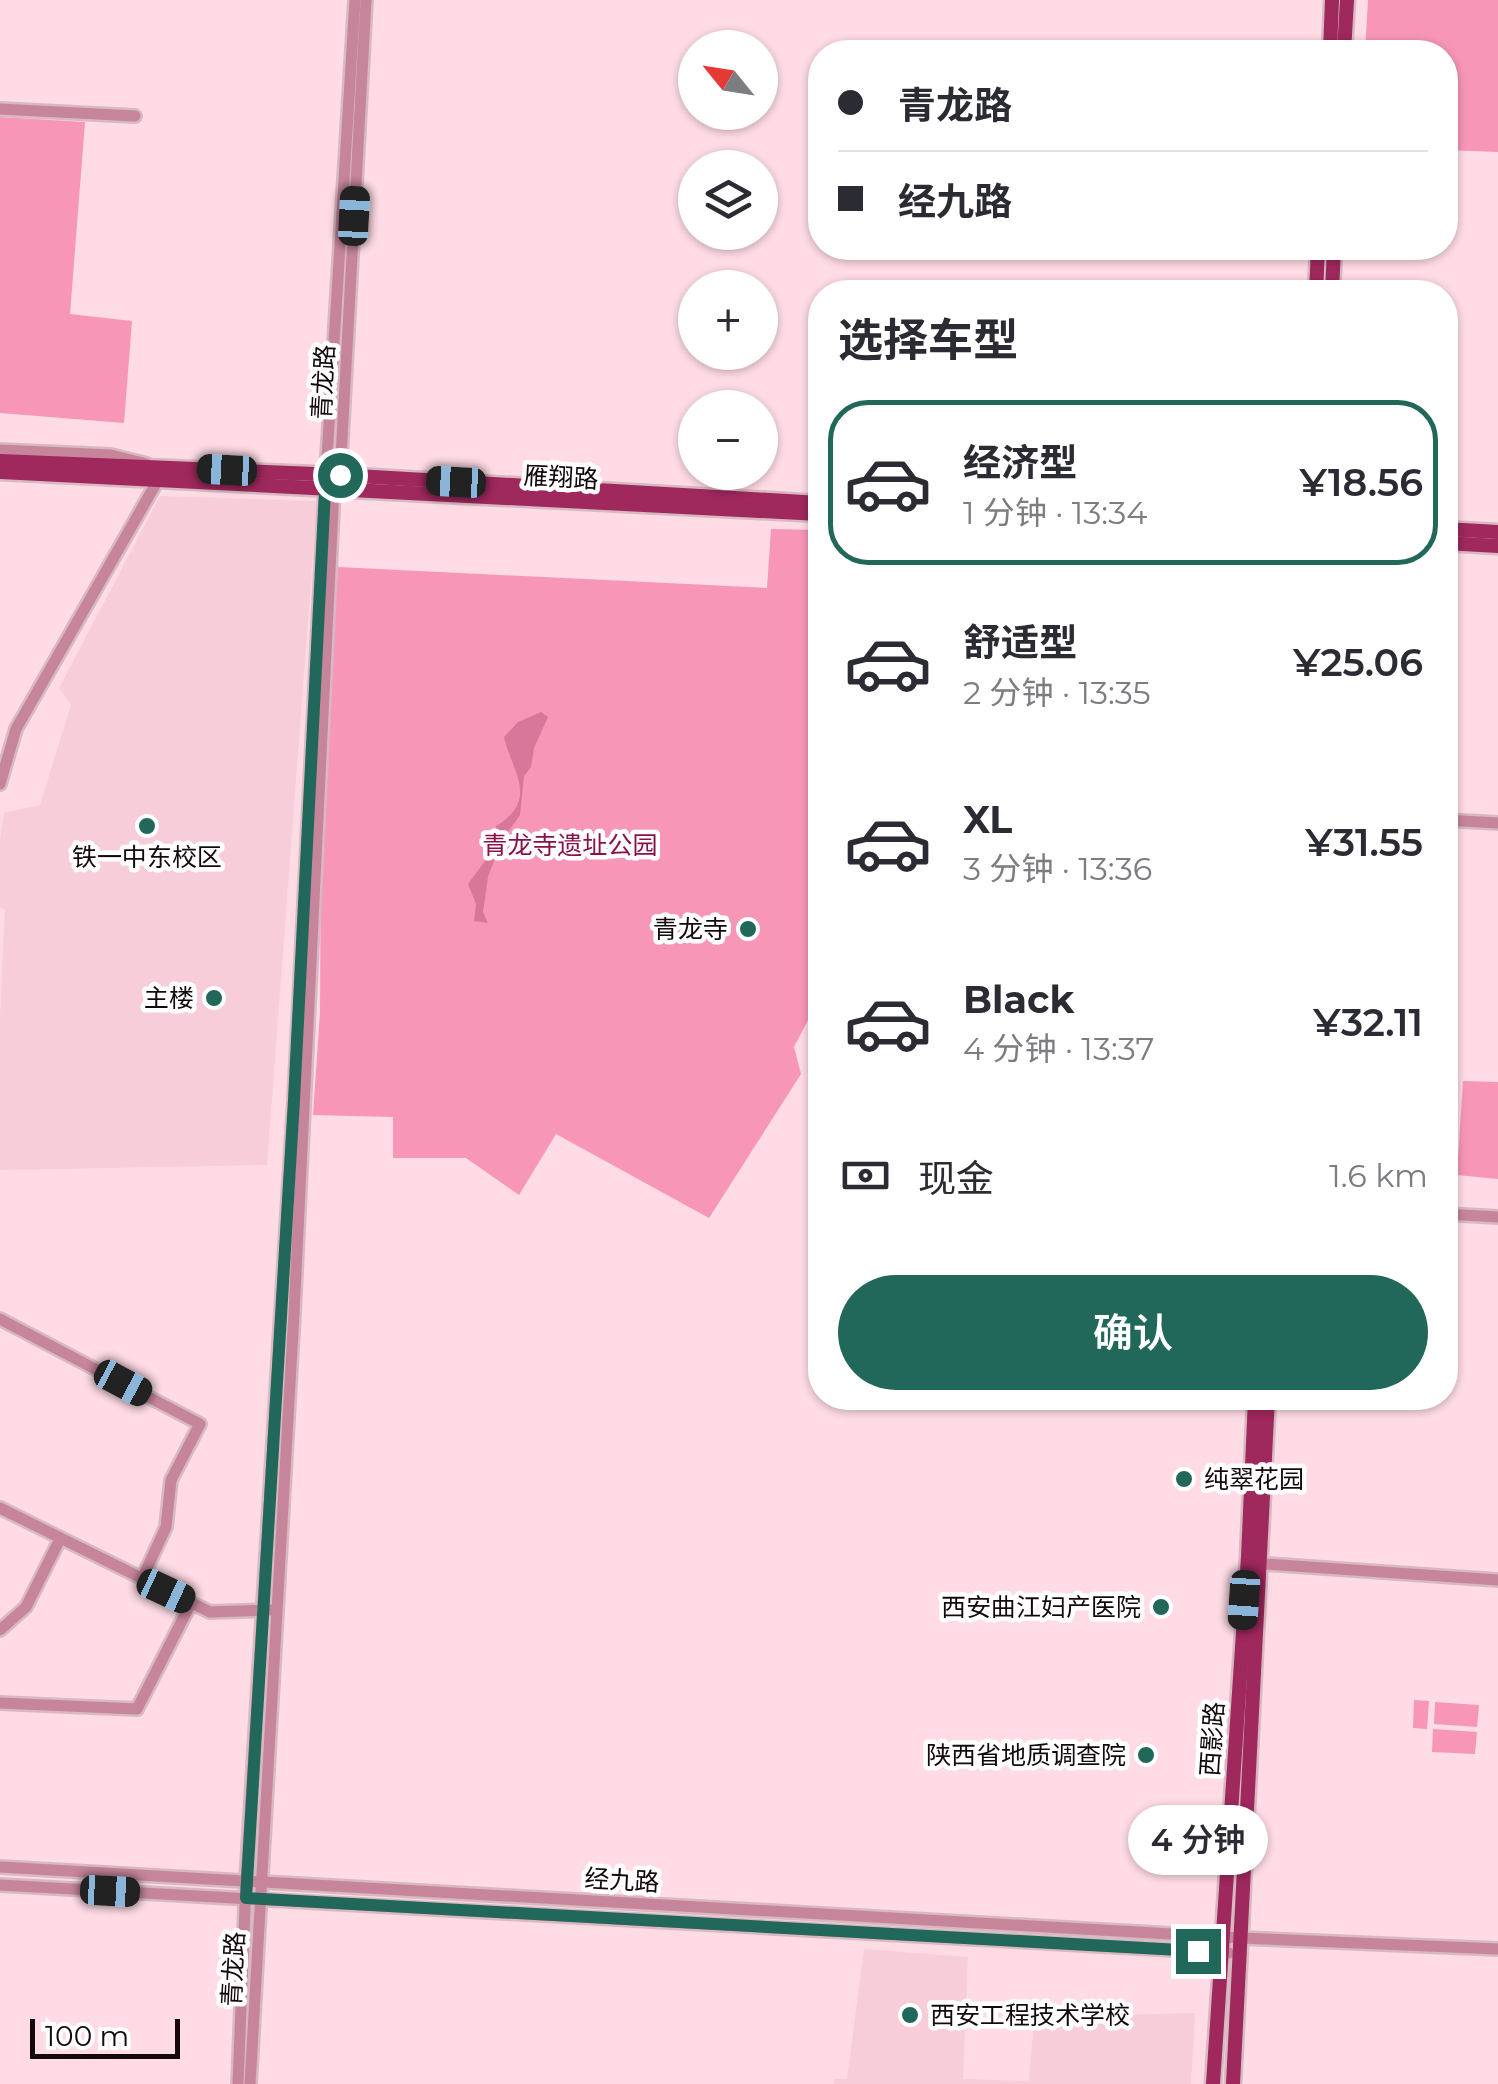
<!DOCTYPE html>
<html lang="zh">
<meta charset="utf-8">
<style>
body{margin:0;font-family:Montserrat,"Noto Sans SC",sans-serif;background:#f2f2f3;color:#2b2b33;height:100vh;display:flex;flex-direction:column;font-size:38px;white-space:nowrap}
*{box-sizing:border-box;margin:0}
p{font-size:32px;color:#7c7c81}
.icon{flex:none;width:55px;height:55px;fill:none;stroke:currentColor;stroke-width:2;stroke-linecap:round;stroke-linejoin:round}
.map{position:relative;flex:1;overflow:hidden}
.sheet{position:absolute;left:808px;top:280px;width:650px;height:1130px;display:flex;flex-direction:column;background:#fff;border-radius:40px;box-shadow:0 2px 8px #0004}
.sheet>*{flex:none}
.guide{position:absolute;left:808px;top:40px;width:650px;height:220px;border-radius:40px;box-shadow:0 2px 8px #0004;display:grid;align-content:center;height:220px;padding:0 30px;background:#fff}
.needle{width:65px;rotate:300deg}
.tools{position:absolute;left:678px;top:30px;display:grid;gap:20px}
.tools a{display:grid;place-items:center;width:100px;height:100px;border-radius:50%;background:#fff;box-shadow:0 2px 8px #0004;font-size:50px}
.scale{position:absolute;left:30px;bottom:25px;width:150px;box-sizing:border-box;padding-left:10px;border:5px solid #13080b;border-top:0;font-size:28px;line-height:35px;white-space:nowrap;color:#13080b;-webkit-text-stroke:8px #fff;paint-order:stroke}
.end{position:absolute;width:45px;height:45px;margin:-22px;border:12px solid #22685a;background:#fff;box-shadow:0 0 0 5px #fff}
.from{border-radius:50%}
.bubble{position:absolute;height:70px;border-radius:35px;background:#fff;box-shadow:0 2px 8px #0004;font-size:32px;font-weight:600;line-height:70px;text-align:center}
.car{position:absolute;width:30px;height:60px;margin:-30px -15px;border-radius:12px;box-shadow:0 0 8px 2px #0007;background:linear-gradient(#222 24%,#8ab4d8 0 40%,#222 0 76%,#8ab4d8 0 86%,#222 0)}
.guide b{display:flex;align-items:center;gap:35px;height:95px;font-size:38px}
.guide b+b{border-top:2px solid #e1e1e2}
.guide i{width:25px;height:25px;background:#2b2b33}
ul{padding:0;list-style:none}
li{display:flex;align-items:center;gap:30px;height:165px;margin:0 20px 15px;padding:0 10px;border:5px solid transparent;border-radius:40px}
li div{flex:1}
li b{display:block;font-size:38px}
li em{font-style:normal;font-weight:600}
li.current{border-color:#22685a}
li>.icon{width:90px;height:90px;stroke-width:1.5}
h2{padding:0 30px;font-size:45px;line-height:120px}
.pay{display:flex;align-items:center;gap:25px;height:110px;padding:0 30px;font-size:38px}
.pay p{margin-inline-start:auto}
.cta{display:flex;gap:20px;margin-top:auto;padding:20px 30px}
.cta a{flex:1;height:115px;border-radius:60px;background:#22685a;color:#fff;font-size:40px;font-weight:600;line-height:115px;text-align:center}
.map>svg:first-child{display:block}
</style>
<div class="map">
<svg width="1498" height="2084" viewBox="0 0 1498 2084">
<rect width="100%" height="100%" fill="#fedbe5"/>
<g fill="#f8cdda">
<path d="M160 496 317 501 267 1165 0 1170V1015L5 909 0 908V839L4 813 40 805 71 705 59 688Z"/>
<path d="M864 1949 968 1957 963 2079 1029 2081 1034 2017 1195 2013 1191 2084H834V2079H847Z"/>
</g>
<g fill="#f896b8">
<path d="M1368 0H1498V152L1445 150V52H1365Z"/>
<path d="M0 117 85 122 70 314 132 321 124 423 0 413Z"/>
<path d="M771 529 820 530V997L794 1047 801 1074 709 1218 556 1134 519 1195 466 1158H393V1117L313 1115 320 1012 321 823 338 567 767 588Z"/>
<path d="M1463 1081 1498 1082V1179L1457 1175Z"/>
<path d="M1414 1700 1429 1701 1427 1729 1413 1728Z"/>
<path d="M1435 1702 1479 1705 1477 1727 1434 1724Z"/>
<path d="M1433 1729 1477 1732 1475 1754 1432 1752Z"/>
</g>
<path fill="#d9779a" d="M541 712 548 717 534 748 531 767 524 776 520 815 501 842 488 877 483 912 488 923 474 921 476 904 468 884 496 846V826C540 799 512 772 504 737L518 722Z"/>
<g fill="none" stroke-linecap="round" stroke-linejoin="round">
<g stroke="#d8b9c2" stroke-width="16">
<g id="minor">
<path d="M0 109 135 116"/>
<path d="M0 450 111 455 147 464"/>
<path d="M0 784 16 729 158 480"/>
<path d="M1445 820 1498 823"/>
<path d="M816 1059 820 1061"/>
<path d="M1445 1214 1498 1217"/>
<path d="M0 1319 200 1424 171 1480 166 1527 142 1579"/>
<path d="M0 1508 210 1612 271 1610"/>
<path d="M1251 1563 1498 1580"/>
<path d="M0 1630 26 1607 60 1539"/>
<path d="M0 1703 137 1709 191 1603"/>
<path d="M0 1867 1241 1938 1498 1949"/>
<path d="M0 1885 1229 1953"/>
<path d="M238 2084 246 1882 294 1100 325 490 355 0"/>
<path d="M250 2084 294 1313 334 487 340 475 366 0"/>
</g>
</g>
<g stroke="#d8b9c2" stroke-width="19">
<g id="major">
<path d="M1330 52 1332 0"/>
<path d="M1344 52 1347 0"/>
<path d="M1316 292 1318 248"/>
<path d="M1332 292 1334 248"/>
<path d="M0 461 340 475 820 503"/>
<path d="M0 472 820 514"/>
<path d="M1445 529 1498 532"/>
<path d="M1445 543 1498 546"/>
<path d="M1213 2084 1248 1557 1255 1398"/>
<path d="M1233 2084 1268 1398"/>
</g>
</g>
<use href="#minor" stroke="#c6859b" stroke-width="11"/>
<use href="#major" stroke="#9f285d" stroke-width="14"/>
</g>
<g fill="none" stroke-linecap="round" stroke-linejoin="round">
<path stroke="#22685a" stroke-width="12" d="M340 475 327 476 325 490 294 1100 246 1898 1198 1951"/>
</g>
<g fill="#22685a" stroke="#fff" stroke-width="4">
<circle cx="147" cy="826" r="10"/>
<circle cx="748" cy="929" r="10"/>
<circle cx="214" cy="998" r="10"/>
<circle cx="1184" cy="1479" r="10"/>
<circle cx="1161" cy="1607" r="10"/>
<circle cx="1146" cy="1755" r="10"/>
<circle cx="910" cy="2015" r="10"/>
</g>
<g text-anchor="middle" stroke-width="9" stroke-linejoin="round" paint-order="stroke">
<g font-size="25" fill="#13080b" stroke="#fff">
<text transform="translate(323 382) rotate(-87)" y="9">青龙路</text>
<text transform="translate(561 477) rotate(3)" y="9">雁翔路</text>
<text transform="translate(1212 1739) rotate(-86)" y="9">西影路</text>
<text transform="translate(622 1880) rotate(3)" y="9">经九路</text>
<text transform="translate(233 1969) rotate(-87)" y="9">青龙路</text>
</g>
<g font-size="25" fill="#89104b" stroke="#fff">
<text x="570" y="854">青龙寺遗址公园</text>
</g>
<g font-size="25" fill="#13080b" stroke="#fff" text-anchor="end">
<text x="147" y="866" text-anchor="middle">铁一中东校区</text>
<text x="728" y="938">青龙寺</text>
<text x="194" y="1007">主楼</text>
<text x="1204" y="1488" text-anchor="start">纯翠花园</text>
<text x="1141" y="1616">西安曲江妇产医院</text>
<text x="1126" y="1764">陕西省地质调查院</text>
<text x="930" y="2024" text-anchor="start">西安工程技术学校</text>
</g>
</g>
</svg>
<div class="tools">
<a><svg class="needle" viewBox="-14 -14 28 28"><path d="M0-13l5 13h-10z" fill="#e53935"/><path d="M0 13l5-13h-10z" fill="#7c7c81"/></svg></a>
<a><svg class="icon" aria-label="layers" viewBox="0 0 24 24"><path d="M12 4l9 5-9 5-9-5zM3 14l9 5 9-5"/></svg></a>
<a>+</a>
<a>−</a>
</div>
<div class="scale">100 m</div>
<i class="end from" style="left:340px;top:475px"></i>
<i class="end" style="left:1198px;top:1951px"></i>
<div class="bubble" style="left:1128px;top:1805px;width:140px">4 分钟</div>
<i class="car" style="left:354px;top:216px;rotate:3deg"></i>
<i class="car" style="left:227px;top:470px;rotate:273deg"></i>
<i class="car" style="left:456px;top:482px;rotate:273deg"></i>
<i class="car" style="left:123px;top:1383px;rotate:118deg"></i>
<i class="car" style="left:166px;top:1591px;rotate:115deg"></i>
<i class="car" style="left:1244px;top:1600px;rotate:184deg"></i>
<i class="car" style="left:110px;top:1891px;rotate:93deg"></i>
<div class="guide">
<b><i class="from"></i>青龙路</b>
<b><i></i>经九路</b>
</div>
<section class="sheet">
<h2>选择车型</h2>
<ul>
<li class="current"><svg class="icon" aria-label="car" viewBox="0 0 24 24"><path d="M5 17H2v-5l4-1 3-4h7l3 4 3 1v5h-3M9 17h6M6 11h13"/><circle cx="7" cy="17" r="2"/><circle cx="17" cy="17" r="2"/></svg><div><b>经济型</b><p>1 分钟 · 13:34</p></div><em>¥18.56</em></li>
<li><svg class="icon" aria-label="car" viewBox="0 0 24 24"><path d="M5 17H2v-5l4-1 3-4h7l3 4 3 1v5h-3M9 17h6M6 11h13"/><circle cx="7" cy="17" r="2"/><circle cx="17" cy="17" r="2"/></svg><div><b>舒适型</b><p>2 分钟 · 13:35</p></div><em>¥25.06</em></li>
<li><svg class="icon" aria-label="car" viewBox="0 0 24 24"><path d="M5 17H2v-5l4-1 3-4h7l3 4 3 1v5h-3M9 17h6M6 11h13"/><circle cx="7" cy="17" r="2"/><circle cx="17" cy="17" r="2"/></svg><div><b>XL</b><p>3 分钟 · 13:36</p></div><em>¥31.55</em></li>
<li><svg class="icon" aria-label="car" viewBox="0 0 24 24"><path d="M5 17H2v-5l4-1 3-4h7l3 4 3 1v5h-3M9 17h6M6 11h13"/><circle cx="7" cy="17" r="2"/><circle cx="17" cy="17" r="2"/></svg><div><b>Black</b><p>4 分钟 · 13:37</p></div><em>¥32.11</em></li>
</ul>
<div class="pay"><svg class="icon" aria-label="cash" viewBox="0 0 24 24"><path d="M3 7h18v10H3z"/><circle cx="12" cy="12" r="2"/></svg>现金<p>1.6 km</p></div>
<div class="cta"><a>确认</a></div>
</section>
</div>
